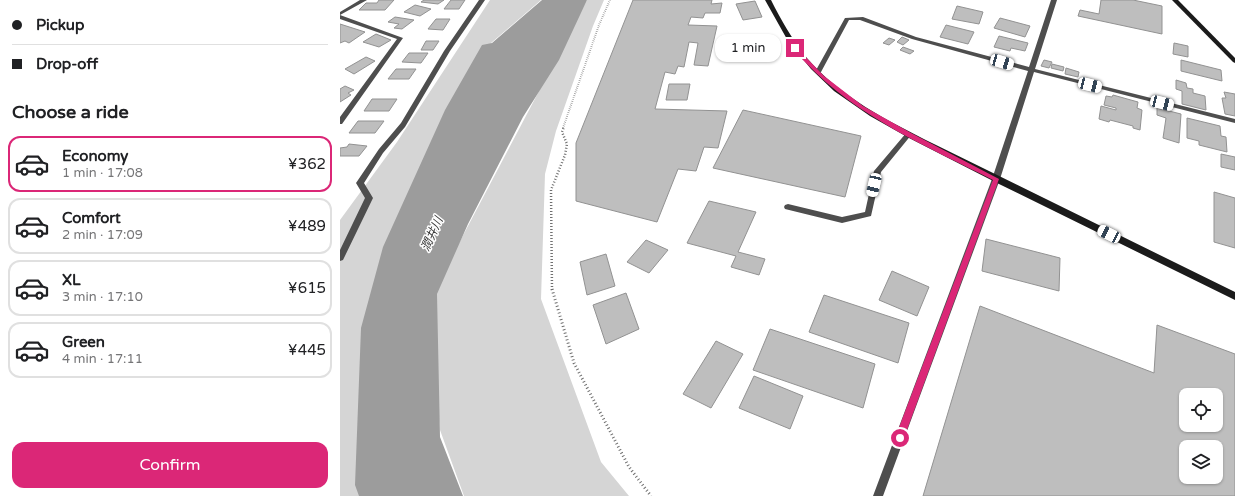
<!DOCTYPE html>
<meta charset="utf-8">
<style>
body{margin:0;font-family:"Varela Round","Noto Sans JP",sans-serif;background:#f2f2f2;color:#202124;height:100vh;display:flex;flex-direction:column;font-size:15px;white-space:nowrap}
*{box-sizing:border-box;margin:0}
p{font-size:13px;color:#757577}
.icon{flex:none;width:22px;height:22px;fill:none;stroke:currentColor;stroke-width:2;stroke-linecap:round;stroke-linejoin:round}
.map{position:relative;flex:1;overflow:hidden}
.side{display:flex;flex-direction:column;background:#fff;width:340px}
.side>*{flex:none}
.banner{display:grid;align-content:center;height:88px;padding:0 12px;background:#fff}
.fabs{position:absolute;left:839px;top:388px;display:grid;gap:8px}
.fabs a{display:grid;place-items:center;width:44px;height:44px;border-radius:8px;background:#fff;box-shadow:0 1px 3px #0004;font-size:20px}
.end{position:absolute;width:18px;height:18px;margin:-9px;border:5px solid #db2777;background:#fff;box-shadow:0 0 0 2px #fff}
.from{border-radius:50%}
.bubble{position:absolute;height:28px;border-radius:12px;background:#fff;box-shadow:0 1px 3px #0004;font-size:13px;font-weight:600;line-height:28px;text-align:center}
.car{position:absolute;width:12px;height:24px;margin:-12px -6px;border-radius:5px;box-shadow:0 0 3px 1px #0007;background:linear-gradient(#fff 24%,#345 0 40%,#fff 0 76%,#345 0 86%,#fff 0)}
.banner b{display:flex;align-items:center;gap:14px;height:38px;font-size:15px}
.banner b+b{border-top:1px solid #e0e0e0}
.banner i{width:10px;height:10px;background:#202124}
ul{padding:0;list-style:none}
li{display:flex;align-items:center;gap:12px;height:56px;margin:0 8px 6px;padding:0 4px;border:2px solid #e0e0e0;border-radius:12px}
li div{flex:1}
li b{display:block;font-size:15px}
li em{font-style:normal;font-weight:600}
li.on{border-color:#db2777}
li>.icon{width:36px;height:36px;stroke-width:1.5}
h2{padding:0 12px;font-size:18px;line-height:48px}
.action{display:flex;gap:8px;margin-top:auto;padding:8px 12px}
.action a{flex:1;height:46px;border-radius:12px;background:#db2777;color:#fff;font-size:16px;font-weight:600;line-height:46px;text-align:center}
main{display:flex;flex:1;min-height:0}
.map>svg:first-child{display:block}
</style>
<main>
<section class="side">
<div class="banner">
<b><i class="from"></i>Pickup</b>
<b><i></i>Drop-off</b>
</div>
<h2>Choose a ride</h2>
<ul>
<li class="on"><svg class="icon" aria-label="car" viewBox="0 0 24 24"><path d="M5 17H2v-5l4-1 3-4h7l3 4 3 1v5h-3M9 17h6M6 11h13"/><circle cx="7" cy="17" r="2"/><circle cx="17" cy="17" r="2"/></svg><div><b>Economy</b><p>1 min · 17:08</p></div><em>¥362</em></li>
<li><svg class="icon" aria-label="car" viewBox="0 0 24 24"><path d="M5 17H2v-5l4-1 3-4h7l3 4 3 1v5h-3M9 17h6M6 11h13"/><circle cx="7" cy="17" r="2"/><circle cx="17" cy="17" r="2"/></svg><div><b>Comfort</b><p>2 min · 17:09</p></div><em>¥489</em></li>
<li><svg class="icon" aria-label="car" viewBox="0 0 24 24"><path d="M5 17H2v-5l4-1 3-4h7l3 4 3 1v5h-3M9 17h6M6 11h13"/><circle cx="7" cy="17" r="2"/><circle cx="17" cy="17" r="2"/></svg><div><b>XL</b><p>3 min · 17:10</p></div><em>¥615</em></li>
<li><svg class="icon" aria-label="car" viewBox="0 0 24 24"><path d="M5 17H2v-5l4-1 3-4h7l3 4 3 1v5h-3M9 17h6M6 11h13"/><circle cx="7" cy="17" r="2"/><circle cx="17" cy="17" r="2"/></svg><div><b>Green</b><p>4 min · 17:11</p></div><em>¥445</em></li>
</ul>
<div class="action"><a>Confirm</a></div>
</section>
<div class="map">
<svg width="895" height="496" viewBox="0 0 895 496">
<rect width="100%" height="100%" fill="#fff"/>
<g fill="#d5d5d5">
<path d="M150 0H201L151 43 19 496H0V220L57 142Z"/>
<path d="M247 0H264L253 26 216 131 205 174 201 299 261 462 289 496H124L100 430 89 300Z"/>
</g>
<path fill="#9c9c9c" d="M202 0H247L219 60 183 117 128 224 97 294 100 437 123 496H19L15 485 21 328 43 247 105 110 142 45 152 43Z"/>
<g fill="#bebebe" stroke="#929292" fill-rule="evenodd">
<path d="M39 0H54L45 10H19L26 3H37Z"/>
<path d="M84 0H104L98 4 81 2Z"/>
<path d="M111 0H125L119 9H104Z"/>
<path d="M293 0H372L371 4 382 3 380 13H365L363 18 351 17 348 25 377 26 368 66 354 65 358 43 349 42 344 67 338 66 335 74 325 72 315 109 387 111 378 148 364 147 356 171 338 169 317 222 236 201V143Z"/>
<path d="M761 0H793L822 6V34L738 16 740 10 759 14Z"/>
<path d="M415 1 422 17 403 20 396 4Z"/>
<path d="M75 5 91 9 80 16 64 12Z"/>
<path d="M617 6 643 12 639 24 612 19Z"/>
<path d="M55 17 74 20 62 29 54 28 59 24 48 22Z"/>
<path d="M660 18 690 26 685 37 654 28Z"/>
<path d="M96 19H110L103 30 88 29Z"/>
<path d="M0 24 25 32 9 43 5 41 0 43Z"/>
<path d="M606 25 634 32 628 44 600 37Z"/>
<path d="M36 34 51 40 39 47 23 42Z"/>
<path d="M659 36 688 43 685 51 671 48 670 51 654 47Z"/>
<path d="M562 37 569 40 563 45 557 42Z"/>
<path d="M549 38 555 40 549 45 543 43Z"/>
<path d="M86 41H99L93 50H81Z"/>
<path d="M834 43 848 46V57L833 54Z"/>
<path d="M563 47 574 51 570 54 560 50Z"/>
<path d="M69 53H88L81 63 62 62Z"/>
<path d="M26 57 35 61 14 74 5 69Z"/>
<path d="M704 60 712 62 709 68 701 66Z"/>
<path d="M841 60 881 70 882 81 841 71Z"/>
<path d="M712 64 724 67 723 71 711 68Z"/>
<path d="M726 68 739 72 738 77 725 74Z"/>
<path d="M56 69H76L69 79H48Z"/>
<path d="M836 80 846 83 847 88 853 89V93L865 96 866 110 842 104V91L836 89Z"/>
<path d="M329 84H350L347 100H326Z"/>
<path d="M5 86 14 90 8 93 11 95 0 102V89Z"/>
<path d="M884 92 895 94V116L885 114 882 98H886Z"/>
<path d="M773 95 798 102 797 108 802 110 800 130 793 128V126L770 120 769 122 759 119 761 106 776 110V108L764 105 766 96 772 97Z"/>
<path d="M32 99H57L49 111H24Z"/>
<path d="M817 108 841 114 839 143 823 138 826 118 817 115Z"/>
<path d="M403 110 521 136 505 197 373 168Z"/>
<path d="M847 118 880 126 881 136 886 137 887 152 859 145V141L847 138Z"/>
<path d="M18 121H44L35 133H9Z"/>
<path d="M9 144 27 146 19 156H0V148L7 147Z"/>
<path d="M881 154 895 157V170L881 167Z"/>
<path d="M874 192 895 198V248L874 242Z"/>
<path d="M369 201 416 212 398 252 425 259 419 275 391 267 396 256 347 243Z"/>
<path d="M646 239 720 258 719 291 642 271Z"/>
<path d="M306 240 328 250 309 273 287 262Z"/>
<path d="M266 254 275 286 247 295 240 262Z"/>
<path d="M552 271 589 287 577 316 539 300Z"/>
<path d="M286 293 299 329 266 344 253 305Z"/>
<path d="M484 295 569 323 558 363 469 332Z"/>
<path d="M640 306 814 373 817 325 895 354V496H583ZM846 395H876V425H846ZM846 447H876V477H846Z"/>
<path d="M430 329 535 364 523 408 413 370Z"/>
<path d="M376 341 403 354 371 408 343 394Z"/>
<path d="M414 376 463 396 450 429 399 408Z"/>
</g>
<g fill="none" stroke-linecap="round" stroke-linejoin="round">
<path stroke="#707070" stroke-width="2" stroke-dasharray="0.5 1.5" stroke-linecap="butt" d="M223 128 259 25 270 0"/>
<path stroke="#707070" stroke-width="2.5" stroke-dasharray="1 2" stroke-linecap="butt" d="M212 290 211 190 225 155 227 144 222 132 224 127"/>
<path stroke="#707070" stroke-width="3" stroke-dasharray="1 2.5" stroke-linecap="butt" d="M212 289 234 363 289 467 311 496"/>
<path fill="#4e4e4e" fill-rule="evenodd" d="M139 0H145L110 51 65 127 43 153 24 183 33 198 3 260 0 261V250L25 198 16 183 39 149 61 123 104 51Z"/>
<g fill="#4e4e4e" fill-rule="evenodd">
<path d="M20 0H27L0 15 63 38 2 124H0V117L57 39 0 19V12Z"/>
<path d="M711 0H717L695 69 895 119V123L694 72 660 179 543 496H533L652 179 688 71 572 39 520 20H509L481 72 478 74 475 72 505 18 523 17 576 37 689 67Z"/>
<path d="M567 132H569L572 134 541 172 531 216 502 223 445 209 444 207 445 205 448 204 502 217 525 212 534 171Z"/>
</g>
<g fill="#1b1b1b" fill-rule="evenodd">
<path d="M425 0H431C441 20 452 39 466 57 500 97 548 121 594 144L895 292V300L659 184 569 138 530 116 494 91 471 69 448 41Z"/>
<path d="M832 0H838L895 58V63L893 62Z"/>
</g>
</g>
<path fill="#db2777" d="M453 47H456L484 76 523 106 571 133 659 179 564 438 560 442 555 438 653 180C588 147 517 117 466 63 462 59 454 52 453 47Z"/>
<g text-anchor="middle" stroke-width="3" stroke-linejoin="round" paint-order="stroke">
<g font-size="12" font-style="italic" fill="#3d3d3d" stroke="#fff">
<text transform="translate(92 234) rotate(-66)" y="4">潤井川</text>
</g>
</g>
</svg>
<div class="fabs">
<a><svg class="icon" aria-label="locate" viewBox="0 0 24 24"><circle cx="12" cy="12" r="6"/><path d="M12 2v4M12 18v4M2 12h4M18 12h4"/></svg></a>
<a><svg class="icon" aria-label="layers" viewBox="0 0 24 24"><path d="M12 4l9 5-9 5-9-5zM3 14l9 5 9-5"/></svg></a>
</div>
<i class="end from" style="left:560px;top:438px"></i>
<i class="end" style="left:455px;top:48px"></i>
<div class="bubble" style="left:375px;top:34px;width:66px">1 min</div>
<i class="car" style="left:662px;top:62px;rotate:106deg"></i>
<i class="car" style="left:750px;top:85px;rotate:104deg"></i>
<i class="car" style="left:822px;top:103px;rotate:104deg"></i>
<i class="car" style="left:534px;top:185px;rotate:193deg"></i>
<i class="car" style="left:769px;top:234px;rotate:296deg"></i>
</div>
</main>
